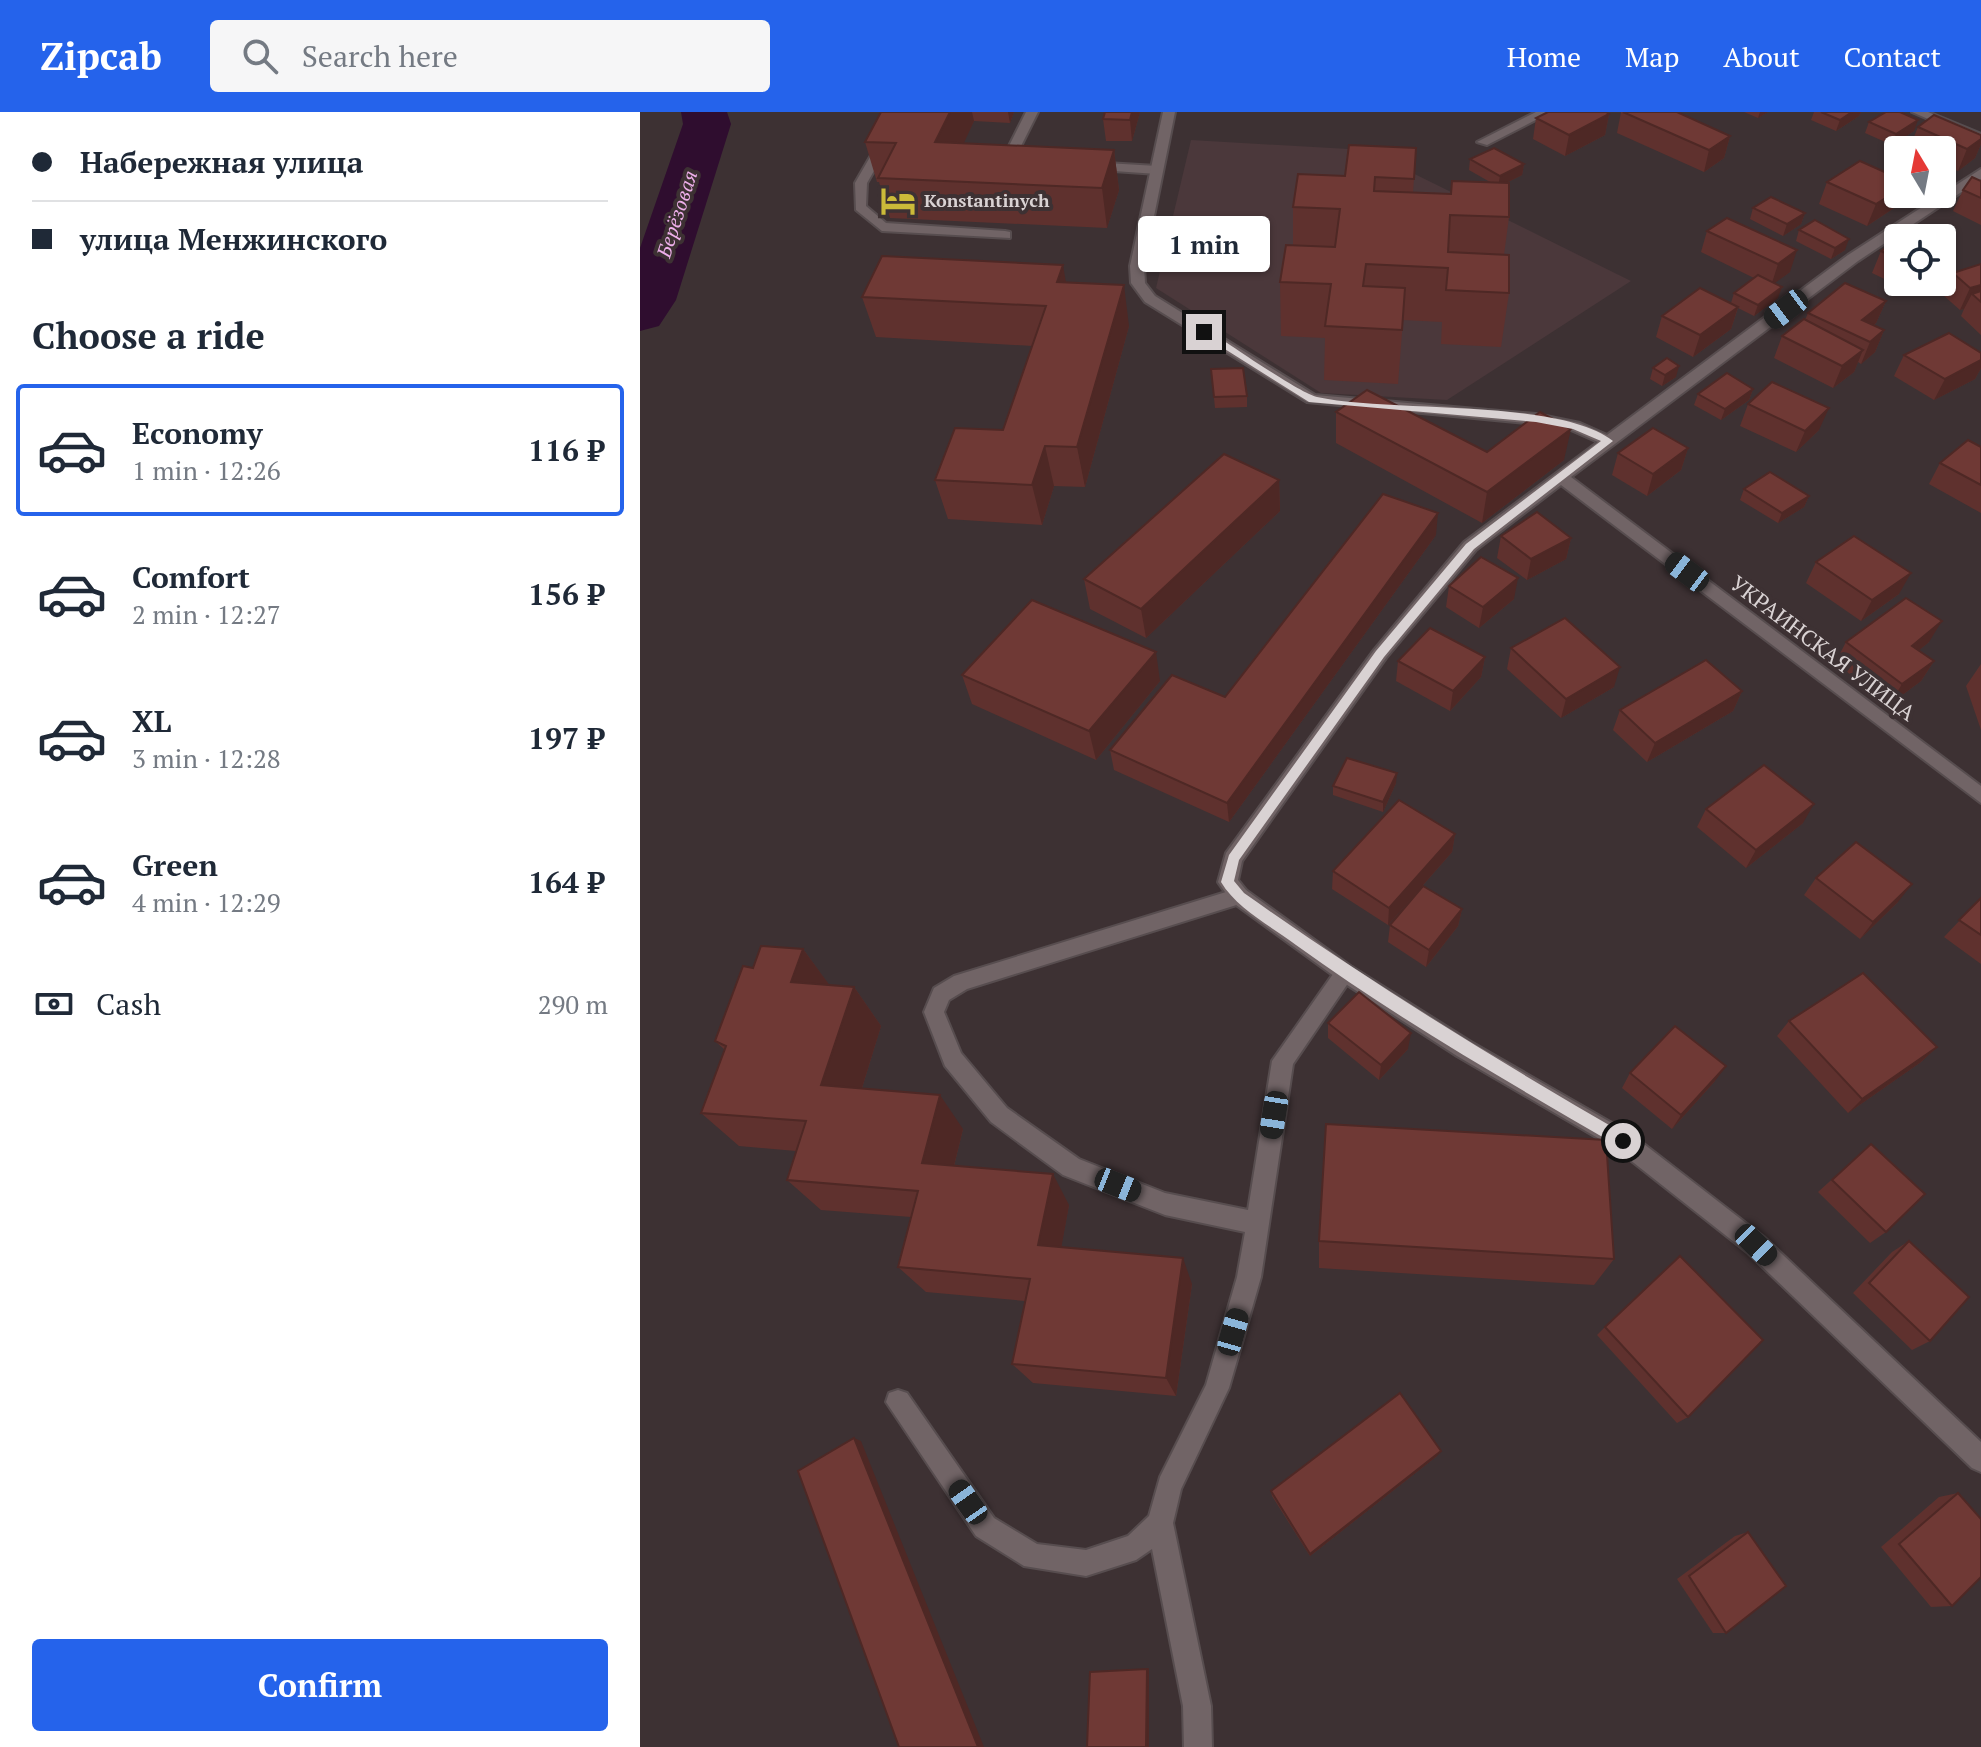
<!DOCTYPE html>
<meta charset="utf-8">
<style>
body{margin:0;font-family:"PT Serif",serif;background:#f6f6f7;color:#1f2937;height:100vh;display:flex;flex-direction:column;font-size:30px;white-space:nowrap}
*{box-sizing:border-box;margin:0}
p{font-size:26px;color:#747a83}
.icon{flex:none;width:44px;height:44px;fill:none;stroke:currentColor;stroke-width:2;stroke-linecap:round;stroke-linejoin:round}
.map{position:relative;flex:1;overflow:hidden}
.sheet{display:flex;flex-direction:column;background:#fff;width:640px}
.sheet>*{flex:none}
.guide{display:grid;align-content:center;height:176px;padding:0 32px;background:#fff}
.needle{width:52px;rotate:350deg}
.tools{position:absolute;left:1244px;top:24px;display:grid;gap:16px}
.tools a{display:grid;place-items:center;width:72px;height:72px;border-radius:8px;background:#fff;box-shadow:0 2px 6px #0004;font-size:40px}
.end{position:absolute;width:36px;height:36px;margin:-18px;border:10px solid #d9d2d3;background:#111;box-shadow:0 0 0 4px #111}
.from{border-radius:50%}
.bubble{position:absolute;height:56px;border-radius:8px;background:#fff;box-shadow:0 2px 6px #0004;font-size:26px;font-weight:800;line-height:56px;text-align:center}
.car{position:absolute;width:24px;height:48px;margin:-24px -12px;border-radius:10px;box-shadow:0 0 6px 2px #0007;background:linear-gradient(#222 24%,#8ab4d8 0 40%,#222 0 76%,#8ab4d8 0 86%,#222 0)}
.guide b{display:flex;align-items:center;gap:28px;height:76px;font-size:30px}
.guide b+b{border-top:2px solid #e0e1e3}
.guide i{width:20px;height:20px;background:#1f2937}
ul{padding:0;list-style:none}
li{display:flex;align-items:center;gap:24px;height:132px;margin:0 16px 12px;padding:0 16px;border:4px solid transparent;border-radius:8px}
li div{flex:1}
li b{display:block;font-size:30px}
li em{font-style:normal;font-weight:800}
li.current{border-color:#2563eb}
li>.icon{width:72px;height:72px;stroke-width:1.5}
h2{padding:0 32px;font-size:36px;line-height:96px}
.pay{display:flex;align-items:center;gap:20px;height:88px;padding:0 32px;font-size:30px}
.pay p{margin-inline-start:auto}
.primary-button{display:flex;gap:16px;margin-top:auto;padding:16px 32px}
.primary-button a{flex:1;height:92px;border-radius:8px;background:#2563eb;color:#fff;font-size:32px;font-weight:800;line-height:92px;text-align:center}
header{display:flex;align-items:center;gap:48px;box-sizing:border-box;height:112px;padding:0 40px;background:#2563eb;color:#fff}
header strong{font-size:38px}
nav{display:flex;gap:44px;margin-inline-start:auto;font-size:28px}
.search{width:560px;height:72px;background:#f6f6f7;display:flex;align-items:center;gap:20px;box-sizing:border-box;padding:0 28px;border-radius:8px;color:#747a83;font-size:30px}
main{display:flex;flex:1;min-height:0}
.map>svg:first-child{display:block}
</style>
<header>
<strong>Zipcab</strong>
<div class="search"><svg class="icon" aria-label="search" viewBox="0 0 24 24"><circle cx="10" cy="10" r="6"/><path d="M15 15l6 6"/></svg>Search here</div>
<nav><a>Home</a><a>Map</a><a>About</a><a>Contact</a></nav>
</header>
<main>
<section class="sheet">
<div class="guide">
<b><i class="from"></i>Набережная улица</b>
<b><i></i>улица Менжинского</b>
</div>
<h2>Choose a ride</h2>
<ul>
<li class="current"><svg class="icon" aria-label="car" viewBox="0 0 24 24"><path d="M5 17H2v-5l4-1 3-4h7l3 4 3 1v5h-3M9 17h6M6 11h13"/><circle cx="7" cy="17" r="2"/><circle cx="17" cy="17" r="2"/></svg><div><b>Economy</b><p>1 min · 12:26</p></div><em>116 ₽</em></li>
<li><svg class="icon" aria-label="car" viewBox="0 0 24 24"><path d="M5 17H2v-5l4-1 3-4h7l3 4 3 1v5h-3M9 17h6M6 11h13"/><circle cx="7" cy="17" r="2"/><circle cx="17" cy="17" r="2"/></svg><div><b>Comfort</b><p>2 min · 12:27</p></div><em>156 ₽</em></li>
<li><svg class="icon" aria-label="car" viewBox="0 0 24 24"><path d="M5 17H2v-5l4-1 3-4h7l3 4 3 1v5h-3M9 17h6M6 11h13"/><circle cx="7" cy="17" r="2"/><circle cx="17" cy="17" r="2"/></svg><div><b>XL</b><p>3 min · 12:28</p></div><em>197 ₽</em></li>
<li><svg class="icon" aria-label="car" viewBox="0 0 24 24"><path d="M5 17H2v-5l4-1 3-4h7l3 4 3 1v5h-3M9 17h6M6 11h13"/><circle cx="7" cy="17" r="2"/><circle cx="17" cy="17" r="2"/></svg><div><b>Green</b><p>4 min · 12:29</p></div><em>164 ₽</em></li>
</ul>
<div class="pay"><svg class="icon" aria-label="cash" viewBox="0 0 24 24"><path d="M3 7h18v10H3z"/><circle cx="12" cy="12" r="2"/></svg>Cash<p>290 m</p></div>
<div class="primary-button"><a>Confirm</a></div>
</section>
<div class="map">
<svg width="1341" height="1635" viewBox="0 0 1341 1635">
<rect width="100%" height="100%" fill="#3d3133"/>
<path fill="#4b383b" d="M551 28 726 38 991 169 807 288 681 281 516 176Z"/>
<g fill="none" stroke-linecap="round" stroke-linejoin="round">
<path fill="#2f0d2f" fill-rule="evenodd" d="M41 0H87L91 12 36 188 19 214 0 219V136L43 12Z"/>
<g stroke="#574d4f" stroke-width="4">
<g id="service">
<path d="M256 0H268L227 71 226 94 246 111 365 119 370 120V126L242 119 216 98 215 71Z"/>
<path d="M386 0H398L375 46 383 50 377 54 363 53 361 50Z"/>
<path d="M896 0H911L847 33 837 30Z"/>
<path d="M449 50 517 54 523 58 517 62 445 57V51Z"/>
<path d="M599 776 606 778 609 784 606 790 327 877 309 888 304 900 321 941 367 996 439 1047 525 1081 608 1098 632 949 698 855 705 852 712 855 715 861 653 952 621 1165 589 1276 541 1377 533 1411 571 1594 572 1635H544L543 1594 512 1437 496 1448 446 1464 384 1454 336 1424 246 1290 249 1281 258 1278 267 1281 354 1406 397 1432 446 1438 488 1424 509 1404 520 1365 566 1273 597 1165 605 1120 525 1103 423 1063 351 1010 305 954 284 900 294 876 314 864Z"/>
</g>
</g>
<g stroke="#574d4f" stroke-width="4">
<g id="minor">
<path d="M523 0H535L504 154 505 171 515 184 675 283 896 302 940 311 967 323 1208 143 1341 57V67L1218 149 931 365 1341 674V691L921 373 836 438 746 546 602 749 598 768 606 778 712 855 831 930 991 1022 1124 1125 1341 1330V1360L1332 1356 1108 1141 975 1036 817 944 698 867 592 790 578 770 586 741 734 538 824 430 958 330 931 318 896 312 667 290 505 190 491 171 490 154Z"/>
<path d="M1272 0H1288L1341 22V30Z"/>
</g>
</g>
<use href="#service" fill="#716466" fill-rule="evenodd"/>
<use href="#minor" fill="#716466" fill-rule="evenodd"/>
</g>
<g fill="#5f312e">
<path d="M241 0H374L370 11 334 9 323 31 474 38 479 78 467 116 250 106 239 70H237L225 30Z"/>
<path d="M465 0H500L492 29H466L463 7Z"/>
<path d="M981 0H1037L1090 24 1084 46 1064 60 977 21Z"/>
<path d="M1104 0H1128L1118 6Z"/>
<path d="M1174 0H1221L1219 4 1196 19 1171 8Z"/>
<path d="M969 2 965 23 925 44 893 27 896 6Z"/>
<path d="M1229 10 1274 19 1252 33 1225 21Z"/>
<path d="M1278 15 1341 23V32L1335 46 1318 59 1302 52V38H1272L1269 37Z"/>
<path d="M776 36 773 81 810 82 850 70 829 58 830 47 884 52 882 63 866 71 869 105 864 143 869 181 861 235 801 232 802 210 763 208 758 272 684 268 685 226 641 224 640 170 653 133V95L705 64Z"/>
<path d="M1258 63V82H1264L1260 92 1227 114 1179 92 1187 70 1257 65Z"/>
<path d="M1341 69V113L1313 99 1323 78Z"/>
<path d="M1269 82H1287L1281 87Z"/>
<path d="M1113 96 1165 101 1161 112 1143 124 1110 107Z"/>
<path d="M1087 106 1150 160 1134 171 1138 186 1114 204 1098 196 1091 217 1053 245 1016 225 1022 204 1091 191 1094 181 1114 166 1061 140 1067 119Z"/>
<path d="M1159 118 1205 138 1191 147 1156 129Z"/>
<path d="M1258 128V170H1272L1263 176 1232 161 1241 139Z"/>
<path d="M1341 152V223L1321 204 1324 197 1320 198 1303 183 1313 161Z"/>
<path d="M426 170 489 214 445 375 414 374 402 413 308 407 295 368 363 318 393 234 236 225 222 185Z"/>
<path d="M1246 189 1236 211 1234 213 1244 218 1235 240 1221 252 1218 250 1214 260 1193 276 1134 246 1142 224 1165 208 1168 201Z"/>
<path d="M1341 241V256L1335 267 1294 288 1254 264 1264 243Z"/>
<path d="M1013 256 1036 265 1022 274 1010 267Z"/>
<path d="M571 257 607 284V295L575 296Z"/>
<path d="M1113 277 1109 288 1081 308 1054 293 1058 282Z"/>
<path d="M1108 292 1179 318 1156 340 1100 314Z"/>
<path d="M696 300 847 340 924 348 842 411 696 331Z"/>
<path d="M1341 335V401L1289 372 1300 351Z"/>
<path d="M1048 336 1041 358 1007 384 972 363 978 341Z"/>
<path d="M639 368 640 399 506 526 450 497 444 467Z"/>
<path d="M1104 377 1169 384 1164 395 1138 411 1100 388Z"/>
<path d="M796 423 589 710 474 658 470 638 585 585Z"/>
<path d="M861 424 931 426 926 447 887 468 857 446Z"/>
<path d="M1176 450 1259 482 1221 509 1166 471Z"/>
<path d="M809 474 874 487 839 516 806 495Z"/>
<path d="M1206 530H1289L1279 538 1294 549 1281 569 1250 592 1195 551Z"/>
<path d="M871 536 974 575 921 606 867 557Z"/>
<path d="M845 545 841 565 810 599 756 569 758 549Z"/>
<path d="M1341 552V618L1326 574Z"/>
<path d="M322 563 520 569 456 648 332 592Z"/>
<path d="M1102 579 1093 599 1007 650 973 618 980 598Z"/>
<path d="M756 671 743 700 693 683V674Z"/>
<path d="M1066 697 1163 711 1106 756 1057 715Z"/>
<path d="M815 722 812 740 748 813 692 777 693 759Z"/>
<path d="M1176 766 1258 790 1220 827 1164 783Z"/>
<path d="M1341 786V852L1304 825Z"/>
<path d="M822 797 818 814 786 855 748 830 750 813Z"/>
<path d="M163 837 189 873 214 875 241 914 222 976 323 1017 314 1054 429 1093 421 1135 552 1172 536 1284 393 1271 372 1252 385 1189 286 1180 258 1155 271 1105 181 1098 147 1068 156 1039 99 1034 61 1001 85 938 75 929 113 856Z"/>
<path d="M1149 909 1297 935 1281 950 1208 1001 1137 924Z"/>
<path d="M688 911 768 937 739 968 688 926Z"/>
<path d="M990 961 1075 969 1032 1017 982 976Z"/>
<path d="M1231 1032 1246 1120 1230 1131 1178 1080Z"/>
<path d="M679 1129 974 1147 954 1173 679 1156Z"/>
<path d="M1269 1129 1290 1229 1272 1238 1213 1181 1252 1140Z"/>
<path d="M965 1215 1048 1305 1037 1311 957 1223Z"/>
<path d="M797 1344 670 1444 632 1384 631 1379Z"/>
<path d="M1318 1381 1312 1494 1291 1495 1241 1435 1299 1385Z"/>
<path d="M1108 1420 1086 1521H1073L1037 1467 1095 1424Z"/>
</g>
<g fill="#4e2825">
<path d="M310 0H332L334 9 306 70 295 30Z"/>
<path d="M368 0H374L370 11Z"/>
<path d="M492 0H500L492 29 490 8Z"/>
<path d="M1120 0H1128L1118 6Z"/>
<path d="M1212 0H1221L1219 4 1196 19 1200 8Z"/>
<path d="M969 2 965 23 925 44 929 23Z"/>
<path d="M1278 8 1274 19 1252 33 1256 22Z"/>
<path d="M1090 24 1084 46 1064 60 1069 38Z"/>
<path d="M1341 27V32L1335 46 1318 59 1327 37Z"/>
<path d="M474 38 479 78 467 116 462 76Z"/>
<path d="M884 52 882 63 858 75 860 64Z"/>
<path d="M1311 56 1306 68 1302 71V63Z"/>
<path d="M1258 78V82H1264L1260 92 1227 114 1236 92Z"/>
<path d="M1165 101 1161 112 1143 124 1147 112Z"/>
<path d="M1209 127 1205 138 1191 147 1195 136Z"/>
<path d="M1157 138 1150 160 1131 174 1138 152Z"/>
<path d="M423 153 430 194 417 170Z"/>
<path d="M484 173 489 214 445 375 437 335Z"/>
<path d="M1341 173V190L1332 182 1324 197 1320 198 1330 176Z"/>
<path d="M1142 175 1138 186 1114 204 1118 193Z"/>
<path d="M1246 189 1236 211 1219 225 1222 208Z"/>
<path d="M1098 195 1091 217 1053 245 1060 223Z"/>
<path d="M1244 218 1235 240 1221 252 1230 230Z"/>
<path d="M1223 238 1214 260 1193 276 1202 254Z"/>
<path d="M1341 248V256L1335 267 1294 288 1305 267Z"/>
<path d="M1039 254 1036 265 1022 274 1025 263Z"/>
<path d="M1113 277 1109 288 1081 308 1085 297Z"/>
<path d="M1189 296 1179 318 1156 340 1165 319Z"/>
<path d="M931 317 924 348 842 411 847 380Z"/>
<path d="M405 334 414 374 402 413 392 373Z"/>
<path d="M1048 336 1041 358 1007 384 1013 362Z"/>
<path d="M639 368 640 399 506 526 501 497Z"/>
<path d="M1169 384 1164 395 1138 411 1142 401Z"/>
<path d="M798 401 796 423 589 710 587 691Z"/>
<path d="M931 426 926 447 887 468 891 447Z"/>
<path d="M1271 461 1259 482 1221 509 1232 488Z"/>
<path d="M878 466 874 487 839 516 843 495Z"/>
<path d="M1302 509 1289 530 1260 554 1272 534Z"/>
<path d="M516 540 520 569 456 648 449 619Z"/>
<path d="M845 545 841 565 810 599 813 579Z"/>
<path d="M1294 549 1281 569 1250 592 1262 572Z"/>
<path d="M980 555 974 575 921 606 926 587Z"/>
<path d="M1102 579 1093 599 1007 650 1015 631Z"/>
<path d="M757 661 756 671 743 700V690Z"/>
<path d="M1174 692 1163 711 1106 756 1116 738Z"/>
<path d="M815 722 812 740 748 813 749 796Z"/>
<path d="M1272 772 1258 790 1220 827 1233 810Z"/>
<path d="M822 797 818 814 786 855 789 838Z"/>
<path d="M163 837 193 878 151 870Z"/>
<path d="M214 875 241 914 212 1008 181 973Z"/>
<path d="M771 921 768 937 739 968 741 953Z"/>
<path d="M1297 935 1281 950 1208 1001 1222 987Z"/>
<path d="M1086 954 1075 969 1032 1017 1041 1003Z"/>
<path d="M300 983 323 1017 307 1082 282 1051Z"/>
<path d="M413 1062 429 1093 417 1159 398 1133Z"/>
<path d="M543 1146 552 1172 536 1284 526 1266Z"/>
<path d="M214 1326 221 1329 344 1635H338Z"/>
<path d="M801 1339 797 1344 670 1444V1442Z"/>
<path d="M509 1556V1635H506L507 1557Z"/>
</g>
<g fill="#6f3935" stroke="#4e2825" stroke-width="2">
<path d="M241 0H310L295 30 474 38 462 76 238 66 256 31 225 30Z"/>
<path d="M465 0H492L490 8 463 7Z"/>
<path d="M908 0H966L969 2 929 23 896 6Z"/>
<path d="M983 0H1037L1090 24 1069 38Z"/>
<path d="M1181 0H1212L1200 8Z"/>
<path d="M1246 0H1260L1278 8 1256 22 1229 10Z"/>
<path d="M1294 3 1341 23V27L1327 37 1278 15Z"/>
<path d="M709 33 776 36 774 67 735 65 734 79 811 82 812 69 869 71V105L810 103 808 140 869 143V181L806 178 808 156 726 152 723 174 765 176 762 218 685 214 691 172 640 170 646 133 695 135 700 97 653 95 658 62 705 64Z"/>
<path d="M854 36 884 52 860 64 830 47Z"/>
<path d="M1220 49 1258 66V78L1236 92 1187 70Z"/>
<path d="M1302 53 1311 56 1302 63Z"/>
<path d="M1332 65 1341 69V86L1323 78Z"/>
<path d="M1131 85 1165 101 1147 112 1113 96Z"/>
<path d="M1087 106 1157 138 1138 152 1067 119Z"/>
<path d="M1175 108 1209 127 1195 136 1159 118Z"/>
<path d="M1273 117 1290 126H1261Z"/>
<path d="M1258 128V147L1241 139Z"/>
<path d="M242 144 423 153 417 170 484 173 437 335 405 334 392 373 295 368 315 316 363 318 406 194 222 185Z"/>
<path d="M1341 152V173L1330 176 1313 161Z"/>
<path d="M1118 163 1142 175 1118 193 1094 181Z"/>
<path d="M1205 171 1246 189 1222 208 1244 218 1230 230 1168 201Z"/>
<path d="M1060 176 1098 195 1060 223 1022 204Z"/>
<path d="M1341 179V190L1332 182Z"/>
<path d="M1164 207 1223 238 1202 254 1142 224Z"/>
<path d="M1309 221 1341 241V248L1305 267 1264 243Z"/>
<path d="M1027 246 1039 254 1025 263 1013 256Z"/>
<path d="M603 256 607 284 574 285 571 257Z"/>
<path d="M1087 261 1113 277 1085 297 1058 282Z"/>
<path d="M1132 270 1189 296 1165 319 1108 292Z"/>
<path d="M727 278 847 340 900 300 931 317 847 380 696 300Z"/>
<path d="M1013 316 1048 336 1013 362 978 341Z"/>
<path d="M1328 328 1341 335V373L1300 351Z"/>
<path d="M584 342 639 368 501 497 444 467Z"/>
<path d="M1130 360 1169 384 1142 401 1104 377Z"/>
<path d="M743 382 798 401 587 691 470 638 532 563 585 585Z"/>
<path d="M897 400 931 426 891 447 861 424Z"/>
<path d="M1214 424 1271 461 1232 488 1176 450Z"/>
<path d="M841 445 878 466 843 495 809 474Z"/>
<path d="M1266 486 1302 509 1272 534 1294 549 1262 572 1206 530Z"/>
<path d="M392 488 516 540 449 619 322 563Z"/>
<path d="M925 506 980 555 926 587 871 536Z"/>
<path d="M790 516 845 545 813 579 758 549Z"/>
<path d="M1066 548 1102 579 1015 631 980 598Z"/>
<path d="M707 646 757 661 743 690 693 674Z"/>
<path d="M1124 653 1174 692 1116 738 1066 697Z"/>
<path d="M759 688 815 722 749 796 693 759Z"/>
<path d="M1216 730 1272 772 1233 810 1176 766Z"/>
<path d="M783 774 822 797 789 838 750 813Z"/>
<path d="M1341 786V823L1319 808Z"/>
<path d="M121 834 163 837 151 870 214 875 181 973 300 983 282 1051 413 1062 398 1133 543 1146 526 1266 372 1252 390 1167 258 1155 278 1079 147 1068 166 1009 61 1001 86 934 75 929 103 854 113 856Z"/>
<path d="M1223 861 1297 935 1222 987 1149 909Z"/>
<path d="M719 880 771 921 741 953 688 911Z"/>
<path d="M1035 914 1086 954 1041 1003 990 961Z"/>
<path d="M686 1012 966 1028 974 1147 679 1129Z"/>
<path d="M1231 1032 1285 1082 1246 1120 1192 1068Z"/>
<path d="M1269 1129 1329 1185 1290 1229 1229 1171Z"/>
<path d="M1040 1144 1123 1228 1048 1305 965 1215Z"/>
<path d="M760 1281 801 1339 670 1442 631 1379Z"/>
<path d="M214 1326 338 1635H259L158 1359Z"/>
<path d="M1318 1381 1341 1407V1465L1312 1494 1259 1432Z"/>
<path d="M1108 1420 1146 1474 1086 1521 1049 1464Z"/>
<path d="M507 1557 506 1635H447L450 1560Z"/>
</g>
<path fill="#d9d2d3" d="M561 218H567C590 232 657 280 677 285 750 301 918 286 973 329L834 437 744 545 599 748 594 769 604 781C728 869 856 948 988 1024V1034H978C868 970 758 907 656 833 631 814 597 797 581 770L589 743 736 539 826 432 961 329 933 317 896 310 669 290 561 222Z"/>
<defs>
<g id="hotel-bare" transform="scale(2.76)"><path d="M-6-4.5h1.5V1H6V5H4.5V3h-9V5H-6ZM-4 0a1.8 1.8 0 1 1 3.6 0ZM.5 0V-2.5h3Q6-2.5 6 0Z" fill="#cbba39" stroke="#3d3133" stroke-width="2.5" paint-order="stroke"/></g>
</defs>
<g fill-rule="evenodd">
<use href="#hotel-bare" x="258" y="89"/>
</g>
<g text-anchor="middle" stroke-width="8" stroke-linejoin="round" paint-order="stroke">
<g font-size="18" font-weight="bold" fill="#d9d2d3" stroke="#3d3133" text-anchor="start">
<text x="284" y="95">Konstantinych</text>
</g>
<g font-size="20" font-style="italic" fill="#eeafea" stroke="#3d3133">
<text transform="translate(37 102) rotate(-72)" y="7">Берёзовая</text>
</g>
<g font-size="22" fill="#d9d2d3" stroke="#3d3133">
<text transform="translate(1183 536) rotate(37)" y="8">УКРАИНСКАЯ УЛИЦА</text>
</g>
</g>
</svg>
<div class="tools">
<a><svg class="needle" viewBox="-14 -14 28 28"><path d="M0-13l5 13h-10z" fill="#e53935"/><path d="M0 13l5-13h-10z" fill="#747a83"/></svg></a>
<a><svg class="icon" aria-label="locate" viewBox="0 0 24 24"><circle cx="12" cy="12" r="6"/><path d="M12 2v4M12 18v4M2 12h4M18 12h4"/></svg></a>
</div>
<i class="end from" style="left:983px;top:1029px"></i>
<i class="end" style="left:564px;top:220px"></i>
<div class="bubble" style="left:498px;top:104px;width:132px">1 min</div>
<i class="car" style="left:1146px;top:197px;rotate:233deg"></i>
<i class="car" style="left:1047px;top:460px;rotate:307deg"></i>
<i class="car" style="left:634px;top:1003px;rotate:189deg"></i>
<i class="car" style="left:478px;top:1073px;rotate:112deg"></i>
<i class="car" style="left:1116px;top:1133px;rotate:134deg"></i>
<i class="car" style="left:593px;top:1220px;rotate:16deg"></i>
<i class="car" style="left:328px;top:1390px;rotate:325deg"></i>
</div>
</main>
